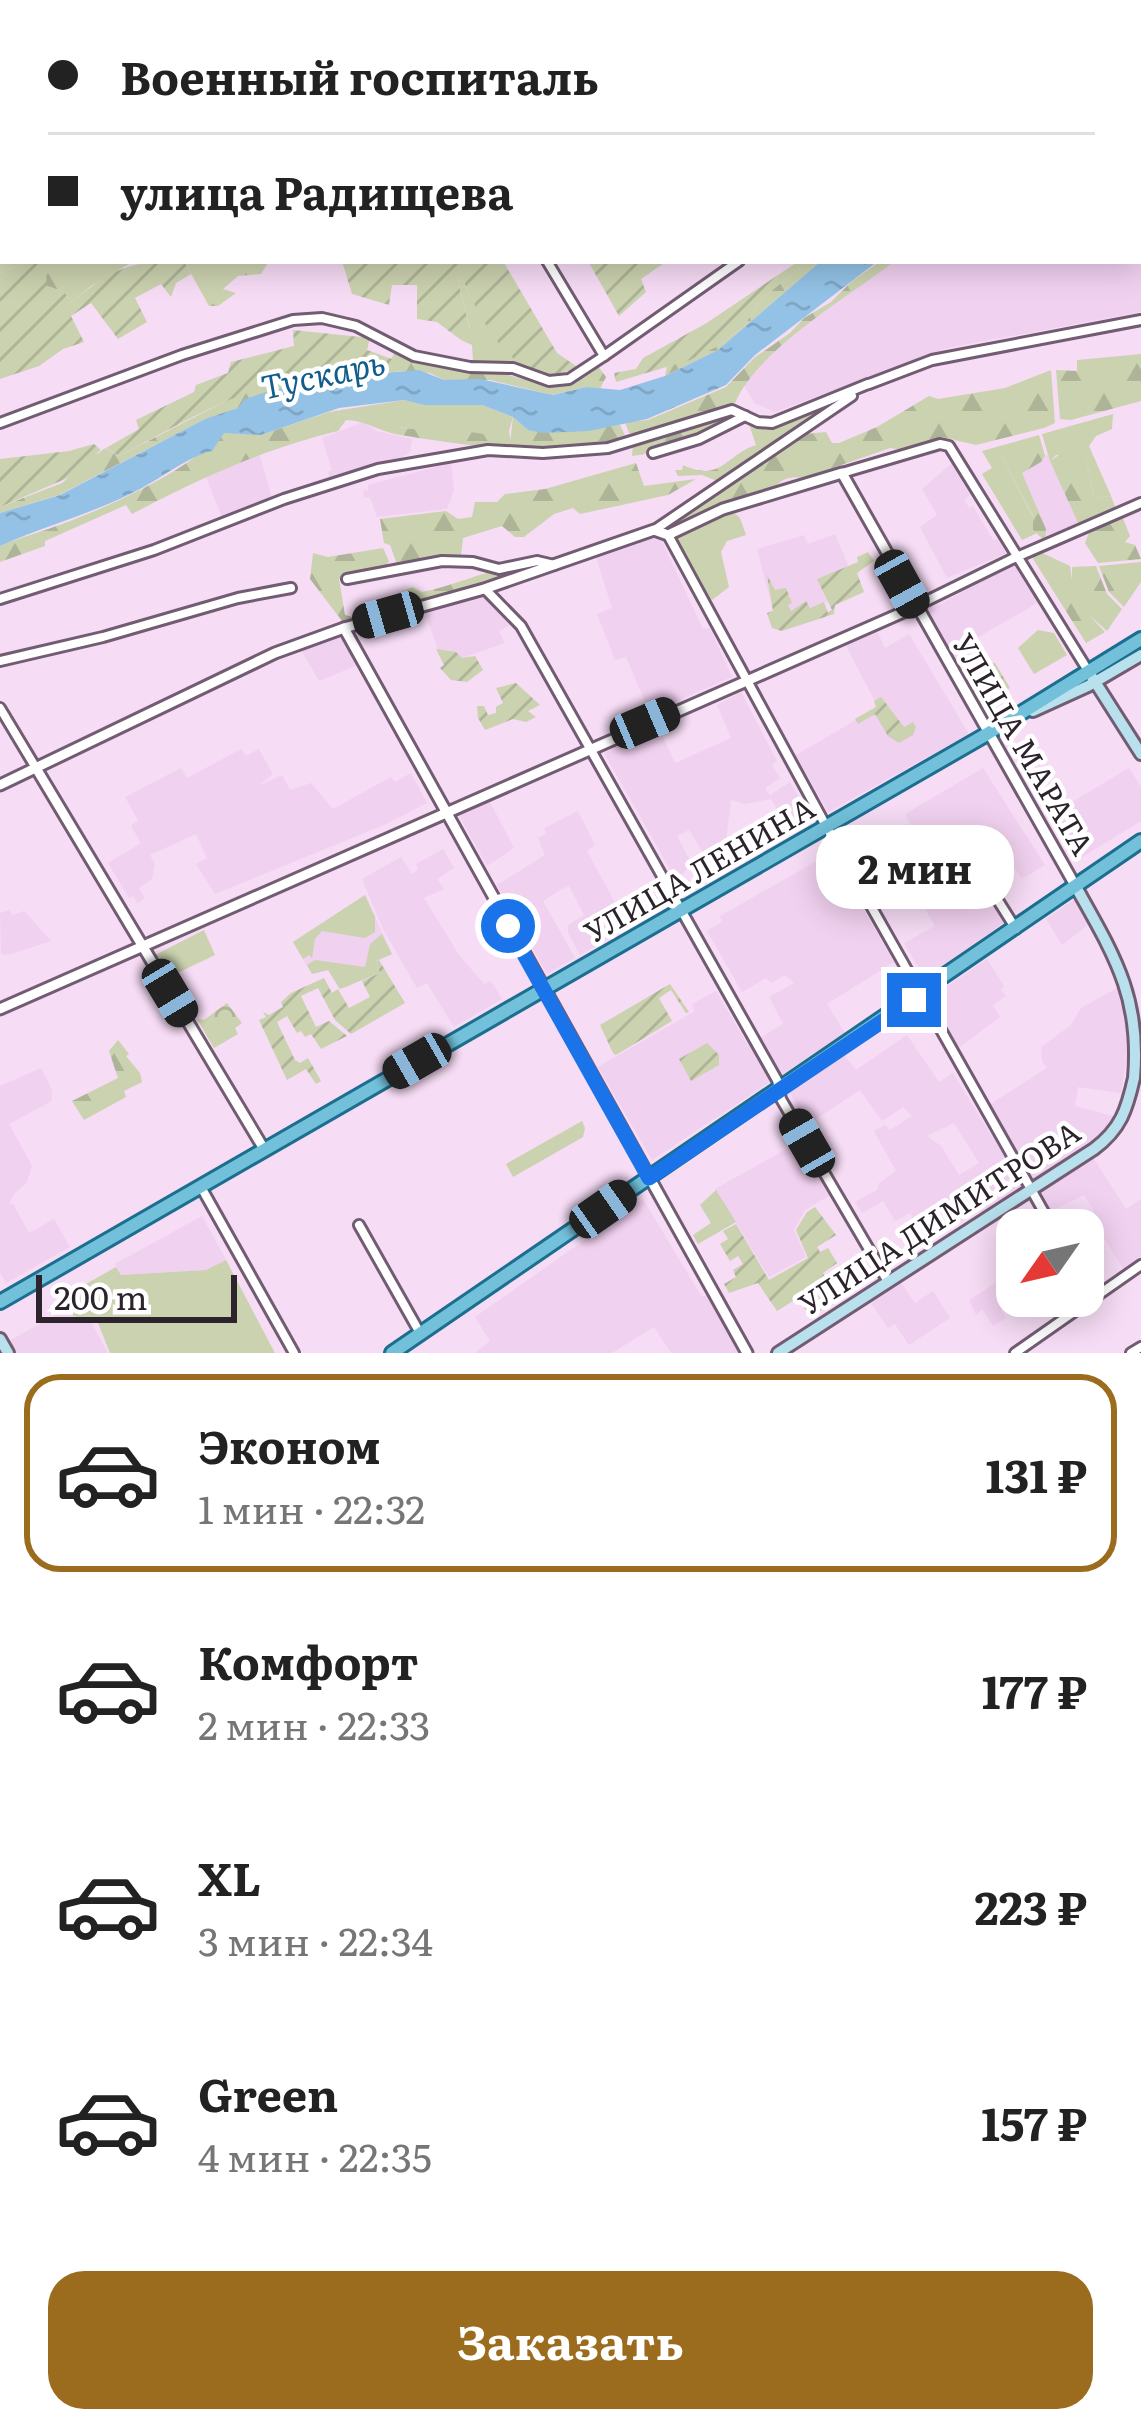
<!DOCTYPE html>
<html lang="ru">
<meta charset="utf-8">
<style>
body{margin:0;font-family:Literata,serif;background:#f2f2f2;color:#222;height:100vh;display:flex;flex-direction:column;font-size:45px;white-space:nowrap}
*{box-sizing:border-box;margin:0}
p{font-size:39px;color:#767676}
.icon{flex:none;width:66px;height:66px;fill:none;stroke:currentColor;stroke-width:2;stroke-linecap:round;stroke-linejoin:round}
.map{position:relative;height:1353px;overflow:hidden}
.sheet{display:flex;flex-direction:column;background:#fff;flex:1}
.sheet>*{flex:none}
.guide{position:absolute;left:0px;top:0px;width:1143px;height:264px;box-shadow:0 6px 30px #0003;display:grid;align-content:center;height:264px;padding:0 48px;background:#fff}
.needle{width:78px;rotate:236deg}
.fabs{position:absolute;left:996px;top:1209px;display:grid;gap:24px}
.fabs a{display:grid;place-items:center;width:108px;height:108px;border-radius:24px;background:#fff;box-shadow:0 6px 30px #0003;font-size:60px}
.scale{position:absolute;left:36px;bottom:30px;width:201px;box-sizing:border-box;padding-left:12px;border:6px solid #2c232c;border-top:0;font-size:33px;line-height:42px;white-space:nowrap;color:#2c232c;-webkit-text-stroke:9px #fff;paint-order:stroke}
.end{position:absolute;width:54px;height:54px;margin:-27px;border:15px solid #1a73e8;background:#fff;box-shadow:0 0 0 6px #fff}
.from{border-radius:50%}
.bubble{position:absolute;height:84px;border-radius:36px;background:#fff;box-shadow:0 6px 30px #0003;font-size:39px;font-weight:700;line-height:84px;text-align:center}
.car{position:absolute;width:36px;height:72px;margin:-36px -18px;border-radius:15px;box-shadow:0 0 9px 3px #0007;background:linear-gradient(#222 24%,#8ab4d8 0 40%,#222 0 76%,#8ab4d8 0 86%,#222 0)}
.guide b{display:flex;align-items:center;gap:42px;height:114px;font-size:45px}
.guide b+b{border-top:3px solid #e0e0e0}
.guide i{width:30px;height:30px;background:#222}
ul{padding:21px 0 0;list-style:none}
li{display:flex;align-items:center;gap:36px;height:198px;margin:0 24px 18px;padding:0 24px;border:6px solid transparent;border-radius:36px}
li div{flex:1}
li b{display:block;font-size:45px}
li em{font-style:normal;font-weight:700}
li.selected{border-color:#9c6c1e}
li>.icon{width:108px;height:108px;stroke-width:1.5}
.action{display:flex;gap:24px;margin-top:auto;padding:24px 48px}
.action a{flex:1;height:138px;border-radius:36px;background:#9c6c1e;color:#fff;font-size:48px;font-weight:700;line-height:138px;text-align:center}
.map>svg:first-child{display:block}
</style>
<div class="map">
<svg width="1141" height="1353" viewBox="0 0 1141 1353">
<defs>
<pattern id="forest-firs" width="22" height="20" patternUnits="userSpaceOnUse" patternTransform="scale(3)"><rect width="22" height="20" fill="#cbd2af"/><path d="M5 1l3.5 6h-7zM16 11l3.5 6h-7z" fill="#aeb497"/></pattern>
<pattern id="park-crowns" width="20" height="18" patternUnits="userSpaceOnUse" patternTransform="scale(3)"><rect width="20" height="18" fill="#cbd2af"/><path d="M2 6a3 3 0 1 1 6 0M12 15a3 3 0 1 1 6 0" fill="none" stroke="#aeb497"/></pattern>
<pattern id="garden-furrows" width="10" height="10" patternUnits="userSpaceOnUse" patternTransform="scale(3)"><rect width="10" height="10" fill="#cbd2af"/><path d="M-1 1l2-2M0 10L10 0M9 11l2-2" fill="none" stroke="#aeb497"/></pattern>
<pattern id="water-ripples" width="26" height="14" patternUnits="userSpaceOnUse" patternTransform="scale(3)"><rect width="26" height="14" fill="#93c2e6"/><path d="M2 4q2-2 4 0t4 0M15 11q2-2 4 0t4 0" fill="none" stroke="#7fa6c5"/></pattern>
</defs>
<rect width="100%" height="100%" fill="#f6dcf5"/>
<g fill="#f1d1f0" fill-rule="evenodd">
<path d="M1141 236V312L947 348 775 412 754 403 743 383 784 341 895 261H1140Z"/>
<path d="M363 422 376 431 412 439 410 452 394 462 330 480 328 472 332 470 322 438Z"/>
<path d="M259 453 273 501 223 520 205 475Z"/>
<path d="M1048 454 1079 525 1045 541 1021 473Z"/>
<path d="M451 463 454 490 447 509 377 517 370 497 364 498 363 491 368 490V485Z"/>
<path d="M951 464 970 495 964 500 969 508 973 506 993 540 998 539 1007 553 947 578 920 527 937 515 922 489Z"/>
<path d="M835 534 849 567 828 601 770 621 767 613 773 610 757 549 804 535 808 544Z"/>
<path d="M659 535 703 629 710 628 732 677 650 713 626 657 615 660 597 614 612 608 595 554Z"/>
<path d="M1016 561 1041 601 947 655 924 614Z"/>
<path d="M481 585 511 624 499 631 505 643 462 658 456 652H439L421 602Z"/>
<path d="M342 631 360 664 319 681 299 646Z"/>
<path d="M877 631 885 648 909 634 969 734 828 812 796 755 878 707 846 646Z"/>
<path d="M741 692 777 761 772 765 780 778 765 788 770 795 790 782 813 822 760 853 751 840 783 819 771 799 745 804 731 800 725 849 705 856 689 830 677 836 692 864 676 880 604 753 659 728 675 763 731 738 717 705Z"/>
<path d="M241 749 246 756 259 749 273 774 258 786 282 775 290 790 311 783 333 809 391 777 395 782 411 773 427 803 384 825 215 894 196 864 207 858 196 834 150 855 155 864 152 879 139 888 145 898 138 903 133 896 129 898 108 863 141 843 131 826 138 820 125 797 181 768 187 778Z"/>
<path d="M983 768 1045 865 1022 879 1014 868 988 884 1009 919 925 979 904 943 935 926 908 880 902 849 914 840 911 834 914 831 905 814Z"/>
<path d="M1129 768 1141 787V821L1076 861 1049 816Z"/>
<path d="M489 800 514 848 487 866 458 814Z"/>
<path d="M578 811 595 845 587 851 619 910 624 908 632 925 580 955 568 933V925L584 915 569 886 562 889 543 901 575 958 547 974 497 885 545 855 538 838 546 834 544 828Z"/>
<path d="M443 849 454 868 437 879 444 889 424 898 459 955 484 984 491 981 502 999 454 1027 427 983 417 988 383 929 362 879 401 857 412 874 418 870 416 864Z"/>
<path d="M831 853 894 962 827 1004 845 1033 652 1160 598 1067 695 1011 692 1004 716 991 748 1045 783 1024 769 997 794 983 785 975 771 983 766 978 742 992 707 931 722 922 720 916Z"/>
<path d="M365 895 392 954 376 961 350 986 340 989 328 970 312 974 293 942Z"/>
<path d="M1075 899 1089 924 1062 945 1046 919Z"/>
<path d="M10 910 12 915 24 911 51 941 8 955 1 954 0 913Z"/>
<path d="M987 959 1004 986 1001 989 1006 996 993 1005 1000 1017 957 1049 929 999Z"/>
<path d="M1119 987 1132 1026 1121 1093 1078 1087 1075 1106 1120 1118 1108 1134 1032 1181 989 1105 1047 1068 1042 1061 1041 1047 1070 1026 1081 1008Z"/>
<path d="M907 1035 939 1082 953 1073 1025 1190 983 1216 978 1210 927 1242 910 1213 895 1221 883 1201 862 1213 855 1202 877 1190 879 1183 896 1171 874 1131 885 1125 890 1130 912 1116 903 1107 882 1121 860 1090 807 1125 789 1091 843 1054 856 1070ZM954 1123 979 1163 959 1175 941 1146 927 1136Z"/>
<path d="M41 1068 52 1090V1101L9 1124 32 1166 27 1182 13 1195 9 1205 13 1204 29 1233 54 1219 70 1247 6 1283 0 1272V1086Z"/>
<path d="M799 1142 830 1195 805 1210 794 1230 806 1257 769 1277 715 1189Z"/>
<path d="M1092 1156 1126 1209 1141 1199V1261L1125 1272 1090 1215 1094 1211 1084 1195 1048 1213 1036 1192Z"/>
<path d="M643 1199 702 1297 708 1294 742 1353H671L654 1327 612 1353H475L490 1341 475 1317Z"/>
<path d="M202 1216 226 1260 206 1270 121 1275 115 1264Z"/>
<path d="M1017 1269V1296H1022L1001 1310 1006 1318 993 1326 982 1309 976 1315 969 1300Z"/>
<path d="M901 1283 915 1303 933 1291 950 1318 909 1345 895 1324 888 1328 871 1303Z"/>
<path d="M68 1308 74 1317 91 1322 108 1353H13L7 1342Z"/>
</g>
<g fill="#cbd2af">
<path d="M463 279C477 316 500 347 534 370L473 361 472 345 461 340 470 329 458 281Z"/>
<path d="M404 400 424 405H482L513 417 509 431 511 444C476 432 442 433 405 428 378 425 356 415 329 412Z"/>
<path d="M1113 414 1112 429 1096 436 1089 446 1111 496 1094 498 1086 459 1056 455 1050 461 1042 434Z"/>
<path d="M1000 446V454L1033 517V530L1037 533 1022 540 982 474 992 468 982 451Z"/>
<path d="M733 512 740 518 746 535 727 541 721 552 729 587 712 600 708 596 743 666 673 537 696 528 700 522Z"/>
<path d="M1038 630 1054 633 1067 655 1034 674 1018 648Z"/>
<path d="M365 895 375 917V932L365 938 322 931 315 939 312 958 309 955 303 959 293 942Z"/>
<path d="M204 930 215 955 165 979 151 957Z"/>
<path d="M382 934 392 954 376 961 380 973 340 989 328 970 312 974 307 965 315 960 365 967 370 944Z"/>
<path d="M582 1121 585 1128 583 1137 513 1177 506 1164Z"/>
<path d="M716 1190 736 1222 698 1244 693 1235 711 1223 700 1205Z"/>
<path d="M226 1260 275 1353H110L98 1323 73 1316 63 1297 116 1267 121 1275 206 1270Z"/>
</g>
<g fill="url(#forest-firs)">
<path d="M0 0H207L3 3V261H28L0 273Z"/>
<path d="M31 261H134L91 286 72 302 64 292 47 286Z"/>
<path d="M184 261H269L261 274 238 276 223 289 236 293 218 306H209Z"/>
<path d="M809 261H821L718 350 665 376 667 367 718 346 743 327 762 298Z"/>
<path d="M895 261C847 298 758 349 735 403L687 417 645 435 629 433 625 422 648 420 726 387 754 358 790 333 804 318 831 302 851 282 879 262Z"/>
<path d="M395 352 426 364 488 370 547 385 569 383 598 366 606 377 600 389 586 387 552 395 490 380H444L430 373 404 371 337 377 322 384 276 390 216 418 205 419 59 495 0 513V507L62 483 105 448 119 456 253 387 335 368H386Z"/>
<path d="M1141 354V401L1071 420 1060 419 1056 370 1077 371V360Z"/>
<path d="M1051 370 1055 423 1044 428 976 445 942 437 904 450 890 448 804 478C791 476 780 478 773 491L751 499 713 506 669 528 805 434 826 432 832 443H839L877 427 929 396 938 399 1005 388Z"/>
<path d="M840 400 722 483 702 475 678 476 675 470H682L683 465C722 483 725 455 756 445L748 421C781 434 809 414 840 400Z"/>
<path d="M329 412C356 415 378 424 404 428 439 432 479 427 510 443L513 417 528 430 619 423 625 435C583 466 452 443 400 435 381 432 365 420 346 420L338 431C261 450 202 477 132 514L126 505 45 541V546L0 562V546C20 537 42 532 62 524 113 505 188 471 224 432L261 435Z"/>
<path d="M735 413 739 417C706 434 669 451 632 456L633 445 702 419Z"/>
<path d="M1039 435 1045 456 1041 462 1022 473 1046 529 1045 541 1033 530V516L1000 454V446Z"/>
<path d="M1065 451 1086 459 1094 498 1111 496 1116 509 1079 525 1050 461Z"/>
<path d="M636 463 644 486 696 479 668 495 580 514 573 508 554 514 524 537H515L502 526 463 538 461 556 397 564 390 545 384 543 380 519 446 511 458 519 472 517 475 502H497L505 494 545 489Z"/>
<path d="M1122 516 1130 536 1125 542 1135 545 1141 559 1098 563 1085 543 1090 530Z"/>
<path d="M383 548 389 561 386 566 339 579 345 615 353 617 412 587 422 592C463 584 502 561 544 565L355 622 342 621 310 579 313 553 328 557Z"/>
<path d="M1038 551 1070 566 1072 580V567L1096 566 1107 594 1122 609 1107 631 1089 615 1105 632 1086 643 1030 554Z"/>
<path d="M1141 562V582L1124 607 1109 592 1099 566Z"/>
<path d="M118 1040 129 1054 126 1056 140 1073 142 1082 124 1091 126 1097 84 1120 72 1101 118 1078 109 1051Z"/>
</g>
<path fill="url(#park-crowns)" d="M227 1003 242 1023 235 1028 238 1034 214 1048 197 1019 204 1020Z"/>
<g fill="url(#garden-furrows)">
<path d="M28 261 45 262 47 286 64 292 72 302C114 267 131 261 184 261L191 274 176 283 171 297 161 284 135 298 147 322 118 339 91 303 71 316 84 342 63 349 39 366 0 379V273Z"/>
<path d="M342 261H503L557 353 579 368C570 370 559 374 550 374 508 374 476 312 463 279L458 281 470 330 461 340 437 322 417 319V285H392L389 305 352 294Z"/>
<path d="M588 261H667L641 279 646 292 619 316Z"/>
<path d="M799 261H809L762 298 743 327 718 346 690 360 616 382 614 373 636 369 643 358 705 324Z"/>
<path d="M293 330 370 338 367 350 392 359 386 368C276 366 212 407 119 456L106 448 139 429 136 420 194 392 196 385 228 373 231 362 294 346Z"/>
<path d="M94 444 101 450 97 453 98 465 0 507V459L69 451Z"/>
<path d="M868 552 874 561 857 573 864 592 835 605 834 614 782 631 772 628 767 613 773 611 767 575 775 590 786 588 792 603 788 605 791 611 806 601 810 608 824 602 828 613 832 610 817 579 858 562 857 557Z"/>
<path d="M436 649 456 652 462 658 475 656 483 670 467 682 451 680 440 668 444 665Z"/>
<path d="M995 663 1010 688 980 706 966 682 973 666Z"/>
<path d="M516 683 540 705 528 711 536 717 526 722 513 719 485 730 478 718 477 706H484L488 715 496 713V707L503 703 496 688Z"/>
<path d="M881 697 904 727 913 722 916 727 913 735 899 743 888 736 875 714 858 724 855 719 876 707 874 701Z"/>
<path d="M908 838 914 840 904 848 921 873 913 886 921 901 912 906 906 903 881 858 883 853Z"/>
<path d="M379 960 405 1003 351 1034 335 1020 318 988 301 996 316 1027 329 1021 347 1036 321 1049 311 1034 305 1037 301 1031 297 1033 287 1016 277 1022 295 1060 300 1063 308 1058 321 1081 316 1084 306 1069 287 1080 259 1020 266 1017 263 1012 269 1015 283 1007 281 1002 291 993 324 978 332 993 338 989 349 1008 370 997 362 981 380 973 376 961Z"/>
<path d="M670 984 689 1012 686 1013 671 990 659 998 672 1021 616 1055 613 1053 600 1025Z"/>
<path d="M707 1043 719 1055V1065L691 1081 679 1059Z"/>
<path d="M815 1207 836 1235 817 1247 820 1252 828 1248 837 1263 823 1273 831 1285 826 1289 830 1295 824 1299 829 1305 810 1317 798 1298 777 1311 758 1283 729 1293 724 1284 736 1277 733 1270 743 1264 738 1256 730 1261 720 1244 728 1239 723 1231 736 1224 769 1280 808 1258 796 1230 807 1212Z"/>
</g>
<path fill="url(#water-ripples)" d="M821 261H878L755 355 726 385 647 419 589 431 543 433 528 430 513 417 482 405H424L404 400 339 408 261 435 224 433 212 451C195 453 159 479 140 489 95 513 46 525 0 546V513L60 495 205 419 238 408 245 399 276 389 322 384 337 377 419 370 444 380 480 379 553 395 586 387 620 390 665 376 718 350Z"/>
<g fill="none" stroke-linecap="round" stroke-linejoin="round">
<g stroke="#725c72" stroke-width="14">
<g id="minor">
<path d="M472 0V3"/>
<path d="M720 0 722 3"/>
<path d="M748 0 750 3"/>
<path d="M836 3 838 0"/>
<path d="M918 3 920 0"/>
<path d="M1102 3 1103 0"/>
<path d="M1140 92 1141 87"/>
<path d="M1140 102 1141 103"/>
<path d="M547 261 604 356 739 261"/>
<path d="M869 384 932 360 1141 320"/>
<path d="M0 423 182 355 293 320 322 318 356 326 414 356 470 367 513 368 549 381 569 379 604 356"/>
<path d="M653 453 699 439 745 416"/>
<path d="M842 473 940 444 949 446 1087 669"/>
<path d="M656 529 852 396"/>
<path d="M668 535 832 837 1054 1230"/>
<path d="M347 579 442 561 473 562 499 569 537 561 554 565"/>
<path d="M485 589 521 626 777 1080 781 1099 887 1280"/>
<path d="M0 599 154 550 284 499 378 469 488 450 543 453 608 448 732 410 758 422 772 423 868 384"/>
<path d="M916 606 1012 559 1141 503"/>
<path d="M0 661 103 637 238 598 291 588"/>
<path d="M0 708 36 768"/>
<path d="M972 859 1016 929"/>
<path d="M201 1187 294 1353"/>
<path d="M359 1225 420 1333"/>
<path d="M1083 1283 1091 1299"/>
<path d="M1015 1353 1141 1265"/>
<path d="M1131 1353 1141 1347"/>
</g>
</g>
<g stroke="#725c72" stroke-width="15">
<g id="tertiary">
<path d="M344 628 747 1353"/>
<path d="M36 768 264 1149"/>
<path d="M0 785 275 653 344 628 484 589 654 530 668 535 723 509 842 473 1076 887"/>
<path d="M0 1009 915 607"/>
</g>
</g>
<g stroke="#725c72" stroke-width="16">
<g id="secondary">
<path d="M1092 677 1141 754"/>
<path d="M1033 711 1088 686 1141 655"/>
<path d="M0 1339 8 1353"/>
<path d="M778 1353 1094 1149C1121 1129 1127 1109 1134 1078 1141 997 1114 955 1076 887"/>
</g>
</g>
<g stroke="#1c6e8e" stroke-width="18">
<g id="primary">
<path d="M0 1302 987 734 1141 639"/>
<path d="M392 1353 1141 841"/>
</g>
</g>
<use href="#minor" stroke="#fff" stroke-width="8"/>
<use href="#tertiary" stroke="#fff" stroke-width="9"/>
<use href="#secondary" stroke="#b8e0ed" stroke-width="10"/>
<use href="#primary" stroke="#72c0da" stroke-width="12"/>
</g>
<g fill="none" stroke-linecap="round" stroke-linejoin="round">
<path stroke="#1a73e8" stroke-width="15" d="M508 926 649 1178 914 1000"/>
</g>
<g text-anchor="middle" stroke-width="9" stroke-linejoin="round" paint-order="stroke">
<g font-size="30" fill="#2c232c" stroke="#fff">
<text transform="translate(1022 745) rotate(60)" y="10">УЛИЦА МАРАТА</text>
<text transform="translate(700 871) rotate(-30)" y="10">УЛИЦА ЛЕНИНА</text>
<text transform="translate(940 1219) rotate(-33)" y="10">УЛИЦА ДИМИТРОВА</text>
</g>
<g font-size="33" font-style="italic" fill="#115d8b" stroke="#fff">
<text transform="translate(323 375) rotate(-12)" y="12">Тускарь</text>
</g>
</g>
</svg>
<div class="fabs">
<a><svg class="needle" viewBox="-14 -14 28 28"><path d="M0-13l5 13h-10z" fill="#e53935"/><path d="M0 13l5-13h-10z" fill="#767676"/></svg></a>
</div>
<div class="scale">200 m</div>
<i class="end from" style="left:508px;top:926px"></i>
<i class="end" style="left:914px;top:1000px"></i>
<div class="bubble" style="left:816px;top:825px;width:198px">2 мин</div>
<i class="car" style="left:902px;top:584px;rotate:151deg"></i>
<i class="car" style="left:388px;top:615px;rotate:254deg"></i>
<i class="car" style="left:645px;top:723px;rotate:67deg"></i>
<i class="car" style="left:170px;top:993px;rotate:149deg"></i>
<i class="car" style="left:417px;top:1061px;rotate:240deg"></i>
<i class="car" style="left:807px;top:1143px;rotate:330deg"></i>
<i class="car" style="left:603px;top:1209px;rotate:55deg"></i>
<div class="guide">
<b><i class="from"></i>Военный госпиталь</b>
<b><i></i>улица Радищева</b>
</div>
</div>
<section class="sheet">
<ul>
<li class="selected"><svg class="icon" aria-label="car" viewBox="0 0 24 24"><path d="M5 17H2v-5l4-1 3-4h7l3 4 3 1v5h-3M9 17h6M6 11h13"/><circle cx="7" cy="17" r="2"/><circle cx="17" cy="17" r="2"/></svg><div><b>Эконом</b><p>1 мин · 22:32</p></div><em>131 ₽</em></li>
<li><svg class="icon" aria-label="car" viewBox="0 0 24 24"><path d="M5 17H2v-5l4-1 3-4h7l3 4 3 1v5h-3M9 17h6M6 11h13"/><circle cx="7" cy="17" r="2"/><circle cx="17" cy="17" r="2"/></svg><div><b>Комфорт</b><p>2 мин · 22:33</p></div><em>177 ₽</em></li>
<li><svg class="icon" aria-label="car" viewBox="0 0 24 24"><path d="M5 17H2v-5l4-1 3-4h7l3 4 3 1v5h-3M9 17h6M6 11h13"/><circle cx="7" cy="17" r="2"/><circle cx="17" cy="17" r="2"/></svg><div><b>XL</b><p>3 мин · 22:34</p></div><em>223 ₽</em></li>
<li><svg class="icon" aria-label="car" viewBox="0 0 24 24"><path d="M5 17H2v-5l4-1 3-4h7l3 4 3 1v5h-3M9 17h6M6 11h13"/><circle cx="7" cy="17" r="2"/><circle cx="17" cy="17" r="2"/></svg><div><b>Green</b><p>4 мин · 22:35</p></div><em>157 ₽</em></li>
</ul>
<div class="action"><a>Заказать</a></div>
</section>
